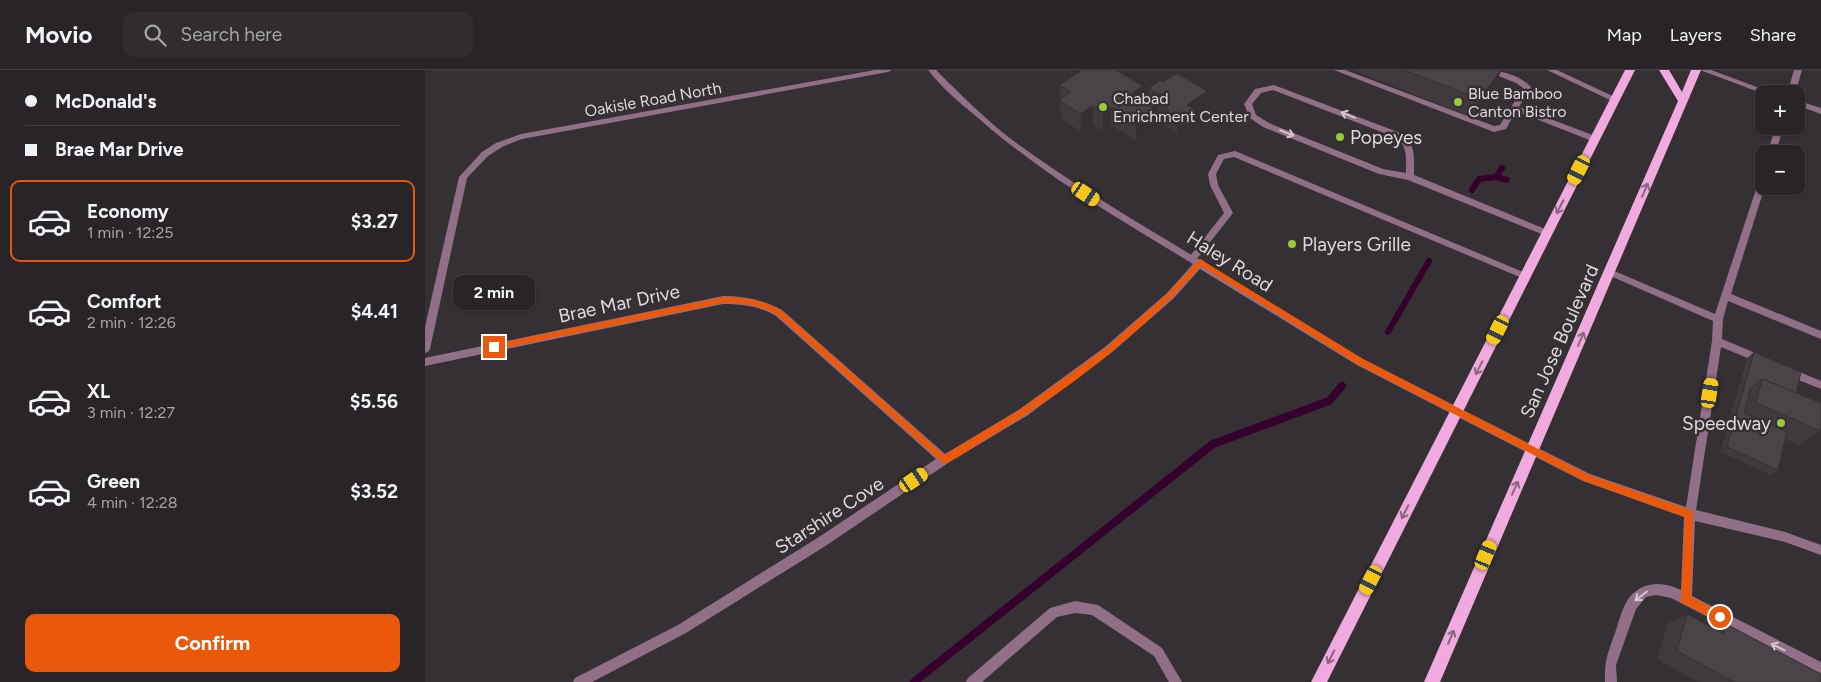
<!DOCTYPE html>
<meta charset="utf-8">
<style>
body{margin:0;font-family:Figtree,sans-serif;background:#302c2f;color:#f1f3f6;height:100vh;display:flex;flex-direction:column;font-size:19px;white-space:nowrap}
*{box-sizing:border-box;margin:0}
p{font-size:16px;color:#a5a4a7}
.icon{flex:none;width:28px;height:28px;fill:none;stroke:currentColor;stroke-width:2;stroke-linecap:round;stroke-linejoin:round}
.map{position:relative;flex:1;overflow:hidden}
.details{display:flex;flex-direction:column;background:#282427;width:425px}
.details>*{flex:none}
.hud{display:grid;align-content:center;height:110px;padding:0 25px;background:#282427}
.controls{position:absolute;left:1330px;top:15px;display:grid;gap:10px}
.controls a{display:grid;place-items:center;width:50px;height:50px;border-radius:10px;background:#282427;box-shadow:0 1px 4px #0004,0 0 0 1px #444144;font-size:25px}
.end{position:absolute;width:22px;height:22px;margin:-11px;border:6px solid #ea580c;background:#fff;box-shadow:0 0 0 2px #fff}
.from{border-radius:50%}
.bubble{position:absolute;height:35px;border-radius:10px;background:#282427;box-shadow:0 1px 4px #0004,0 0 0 1px #444144;font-size:16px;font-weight:700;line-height:35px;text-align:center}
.car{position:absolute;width:15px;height:30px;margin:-15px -8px;border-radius:6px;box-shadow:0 0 4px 1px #0007;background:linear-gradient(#f5c518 24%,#345 0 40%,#f5c518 0 76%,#345 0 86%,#f5c518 0)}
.hud b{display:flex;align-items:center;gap:18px;height:48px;font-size:19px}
.hud b+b{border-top:1px solid #444144}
.hud i{width:12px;height:12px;background:#f1f3f6}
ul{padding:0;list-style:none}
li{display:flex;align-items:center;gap:15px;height:82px;margin:0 10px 8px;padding:0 15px;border:2px solid transparent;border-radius:10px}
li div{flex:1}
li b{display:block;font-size:19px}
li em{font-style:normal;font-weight:700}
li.current{border-color:#ea580c}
li>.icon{width:45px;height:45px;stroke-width:1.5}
.cta{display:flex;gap:10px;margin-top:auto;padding:10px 25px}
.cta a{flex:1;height:58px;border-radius:10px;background:#ea580c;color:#fff;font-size:20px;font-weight:700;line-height:58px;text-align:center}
header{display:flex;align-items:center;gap:30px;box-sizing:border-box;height:70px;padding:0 25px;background:#282427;border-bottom:1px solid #444144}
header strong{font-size:24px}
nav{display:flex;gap:28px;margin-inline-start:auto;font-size:18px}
.search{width:350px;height:45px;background:#302c2f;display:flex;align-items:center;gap:12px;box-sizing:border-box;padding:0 18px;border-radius:10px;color:#a5a4a7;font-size:19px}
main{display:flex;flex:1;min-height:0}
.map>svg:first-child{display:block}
</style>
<header>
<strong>Movio</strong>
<div class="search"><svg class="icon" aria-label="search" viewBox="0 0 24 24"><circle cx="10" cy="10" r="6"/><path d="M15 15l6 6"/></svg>Search here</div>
<nav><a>Map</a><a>Layers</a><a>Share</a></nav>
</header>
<main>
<section class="details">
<div class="hud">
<b><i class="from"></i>McDonald's</b>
<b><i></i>Brae Mar Drive</b>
</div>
<ul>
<li class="current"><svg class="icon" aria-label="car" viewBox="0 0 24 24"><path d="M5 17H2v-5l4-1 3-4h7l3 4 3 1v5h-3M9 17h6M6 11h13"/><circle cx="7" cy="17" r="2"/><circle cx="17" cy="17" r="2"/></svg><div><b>Economy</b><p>1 min · 12:25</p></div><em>$3.27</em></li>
<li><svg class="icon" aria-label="car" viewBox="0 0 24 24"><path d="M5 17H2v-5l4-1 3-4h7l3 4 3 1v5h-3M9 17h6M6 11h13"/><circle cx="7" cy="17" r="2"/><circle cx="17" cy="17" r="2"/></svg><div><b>Comfort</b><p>2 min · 12:26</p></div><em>$4.41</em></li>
<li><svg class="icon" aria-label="car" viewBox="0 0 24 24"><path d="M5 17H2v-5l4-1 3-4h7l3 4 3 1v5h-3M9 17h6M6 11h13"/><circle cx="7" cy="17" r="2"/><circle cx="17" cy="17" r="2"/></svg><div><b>XL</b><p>3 min · 12:27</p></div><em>$5.56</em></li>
<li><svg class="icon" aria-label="car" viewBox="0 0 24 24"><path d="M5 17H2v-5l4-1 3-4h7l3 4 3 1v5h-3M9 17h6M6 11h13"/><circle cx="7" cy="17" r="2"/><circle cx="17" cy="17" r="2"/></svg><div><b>Green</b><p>4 min · 12:28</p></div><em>$3.52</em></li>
</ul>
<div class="cta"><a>Confirm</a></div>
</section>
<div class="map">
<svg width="1396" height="612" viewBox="0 0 1396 612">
<rect width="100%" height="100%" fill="#353034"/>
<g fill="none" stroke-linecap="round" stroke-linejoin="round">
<g stroke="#35002b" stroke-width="6">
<path d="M1071 107 1082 110"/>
<path d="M1047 120 1054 109 1071 107 1077 98"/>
<path d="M963 262 1004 191"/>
</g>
<path stroke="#35002b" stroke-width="8" d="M489 612 788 374 904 331 917 316"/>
<g fill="#916f87" fill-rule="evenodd">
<path d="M909 0H920L1069 56 1075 55 1098 18 1091 13 1059 0C1075 0 1095 5 1106 17L1094 37 1173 67 1174 69 1173 71H1167L1091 41 1081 59 1069 62Z"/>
<path d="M1122 0H1132L1194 29 1190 31H1187Z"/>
<path d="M1275 0H1286L1351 24H1339Z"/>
<path d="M1369 0H1377L1370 24H1362Z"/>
<path d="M849 15 978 64C991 75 989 90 989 105L1125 161 1126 163 1122 166 1119 165 983 110 954 104 838 57 825 48 819 34 830 19ZM848 20 972 68C983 77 981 90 981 103L958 99 844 53 831 45 827 34 836 23Z"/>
<path d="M1371 30 1396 38V44L1371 35Z"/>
<path d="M1351 56H1359L1350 84H1342Z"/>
<path d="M810 81 1103 204 1105 206 1103 208H1097L809 87 799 89 791 104 793 115 808 143 771 190H765L763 188 765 186 799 143 785 115 783 104 793 85Z"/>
<path d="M1339 104V116H1340L1306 224 1396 261V269L1303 231 1298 249 1297 269 1340 287 1342 290 1340 293 1337 294 1296 277 1271 440 1360 462 1396 475V485L1360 472 1270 451 1267 526 1396 592V605L1246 528 1231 525 1221 527 1211 539 1191 595 1192 612H1180C1179 590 1184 580 1191 560 1194 551 1197 539 1202 531 1214 512 1236 510 1256 520L1259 447 1158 411 1103 383 1102 380 1103 377 1107 375 1165 404 1261 437 1287 271 1288 251 1181 204 1179 202 1184 198 1187 200 1290 244 1335 107Z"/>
<path d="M1365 298 1396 311V319L1361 305 1360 302 1361 299Z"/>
<path d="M650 531 673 535 737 578 757 612H744L729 586 667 545 650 543 632 547 557 612H541L543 608 625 538Z"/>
</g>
<g fill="#916f87" fill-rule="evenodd">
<path d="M450 0H467L463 2 97 69 77 77 63 86 42 108 5 279 3 282 0 283V257L34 107 57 82 71 73 96 64Z"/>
<path d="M503 0H511C536 25 562 51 590 72 649 115 712 152 773 189L778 190 779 193 938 289 1111 377 1112 380 1111 383 1107 385 1103 383 932 295 775 199 748 229 686 283 603 345 523 393 402 475 261 563 167 612H148L150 608 253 555 394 467 511 389 351 246C334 236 317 234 298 234L0 296V288L298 226C319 226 339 230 357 240L520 384 595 339 680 277 742 223 768 194C694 149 618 105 553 48 535 33 517 18 503 0Z"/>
</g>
<g fill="#f1aadd" fill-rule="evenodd">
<path d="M1200 0H1210L902 612H886Z"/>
<path d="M1234 0H1244L1257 22 1266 0H1276L1015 612H999L1253 31Z"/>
</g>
</g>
<g fill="#403a3e">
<path d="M928 0H1077L1069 16 1047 47Z"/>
<path d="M738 12 782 21 781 34 768 42V52L752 63 739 55 740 50 733 46 732 50 730 52V58L711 71 686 55 678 61 668 54 656 62 636 48 634 15 718 16V23L724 27V18Z"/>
<path d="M1329 282 1371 323 1396 361 1374 375 1361 369 1353 400 1346 405 1295 382 1322 288Z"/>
<path d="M1262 544 1290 559 1301 554 1396 612H1273L1232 589 1242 554Z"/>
</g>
<g fill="#343032">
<path d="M1076 0 1069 16 1047 47 1055 29Z"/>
<path d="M718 16 717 34 706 24Z"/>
<path d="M782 21 781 34 768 42V52L752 63 753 50 762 35Z"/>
<path d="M741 23 740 36 737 35V26Z"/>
<path d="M733 32 732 50 730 52V58L711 71V53L726 37Z"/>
<path d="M667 36 668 54 656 62 655 44Z"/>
<path d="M686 37V55L678 61V43Z"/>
</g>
<g fill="#4a4448" stroke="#343032">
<path d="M657 0H691L718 16 706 24 709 27 716 22 733 32 726 37 730 40 711 53 686 37 678 43 667 36 655 44 634 30 646 22 634 15Z"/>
<path d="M979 0H1076L1055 29Z"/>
<path d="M752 3 782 21 762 35 769 39 753 50 740 42 744 40 732 33 744 25 741 23 737 26 724 18 735 10 738 12Z"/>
<path d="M1329 282 1376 302 1371 323 1337 309 1325 319 1319 343 1362 362 1353 400 1302 377Z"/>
<path d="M1337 309 1396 333V361L1331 333Z"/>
<path d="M1262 544 1299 564 1301 554 1396 604V612H1309L1252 581Z"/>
</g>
<defs><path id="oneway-shaft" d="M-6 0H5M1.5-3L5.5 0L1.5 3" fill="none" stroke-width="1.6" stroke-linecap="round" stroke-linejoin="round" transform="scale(1.25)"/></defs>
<g stroke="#d2cad0">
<use href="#oneway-shaft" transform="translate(923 45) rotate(-158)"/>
<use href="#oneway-shaft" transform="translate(862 63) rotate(22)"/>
<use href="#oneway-shaft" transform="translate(1216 526) rotate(143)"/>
<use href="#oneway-shaft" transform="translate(1353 577) rotate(-153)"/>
</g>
<g stroke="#8a6780">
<use href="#oneway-shaft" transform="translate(1220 120) rotate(-67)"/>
<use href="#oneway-shaft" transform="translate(1135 137) rotate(117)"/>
<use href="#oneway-shaft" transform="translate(1156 269) rotate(-67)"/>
<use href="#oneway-shaft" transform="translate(1054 298) rotate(117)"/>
<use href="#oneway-shaft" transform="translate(1090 418) rotate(-66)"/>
<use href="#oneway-shaft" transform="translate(980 442) rotate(117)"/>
<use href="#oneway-shaft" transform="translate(1026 567) rotate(-67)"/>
<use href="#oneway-shaft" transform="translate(906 587) rotate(117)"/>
</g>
<path fill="#ea580c" d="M775 189 938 289 1164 405 1268 441 1266 527 1298 543V550H1291L1257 533 1256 529 1260 447 1159 411 932 294 776 196C717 263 645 319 568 365 552 374 536 387 519 394L352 245C335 235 317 233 298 233L69 280 65 277 69 274 298 227C319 227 339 230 357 241L519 385 596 339 681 278 742 224Z"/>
<g fill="#98cb37" stroke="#353034" stroke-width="2">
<circle cx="1033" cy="32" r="5"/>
<circle cx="678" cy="37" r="5"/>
<circle cx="915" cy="67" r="5"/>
<circle cx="867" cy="174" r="5"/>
<circle cx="1356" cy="353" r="5"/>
</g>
<g text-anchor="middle" stroke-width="5" stroke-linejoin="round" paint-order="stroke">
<g font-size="16" fill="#dedadd" stroke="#353034" text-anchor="start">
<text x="1043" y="29">Blue Bamboo<tspan x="1043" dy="18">Canton Bistro</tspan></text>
<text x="688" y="34">Chabad<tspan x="688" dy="18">Enrichment Center</tspan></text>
</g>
<g font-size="16" fill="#dedadd" stroke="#353034">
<text transform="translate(228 29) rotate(-10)" y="6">Oakisle Road North</text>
</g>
<g font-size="19" fill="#dedadd" stroke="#353034" text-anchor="start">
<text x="925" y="74">Popeyes</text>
<text x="877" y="181">Players Grille</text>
<text x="1346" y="360" text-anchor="end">Speedway</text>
</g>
<g font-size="19" fill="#dedadd" stroke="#353034">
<text transform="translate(805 191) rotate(32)" y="7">Haley Road</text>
<text transform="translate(194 233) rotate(-12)" y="7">Brae Mar Drive</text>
<text transform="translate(1134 271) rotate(-66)" y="7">San Jose Boulevard</text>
<text transform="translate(404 445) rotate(-33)" y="7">Starshire Cove</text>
</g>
</g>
</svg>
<div class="controls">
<a>+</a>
<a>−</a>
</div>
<i class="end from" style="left:1295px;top:547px"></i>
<i class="end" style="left:69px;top:277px"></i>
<div class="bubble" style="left:28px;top:205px;width:82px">2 min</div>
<i class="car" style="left:1154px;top:100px;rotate:207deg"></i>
<i class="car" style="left:661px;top:124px;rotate:124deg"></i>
<i class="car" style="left:1073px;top:260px;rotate:207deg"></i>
<i class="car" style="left:1285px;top:323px;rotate:9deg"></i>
<i class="car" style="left:489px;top:410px;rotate:56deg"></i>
<i class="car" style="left:1061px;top:485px;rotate:23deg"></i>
<i class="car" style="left:946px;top:510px;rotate:207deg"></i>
</div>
</main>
